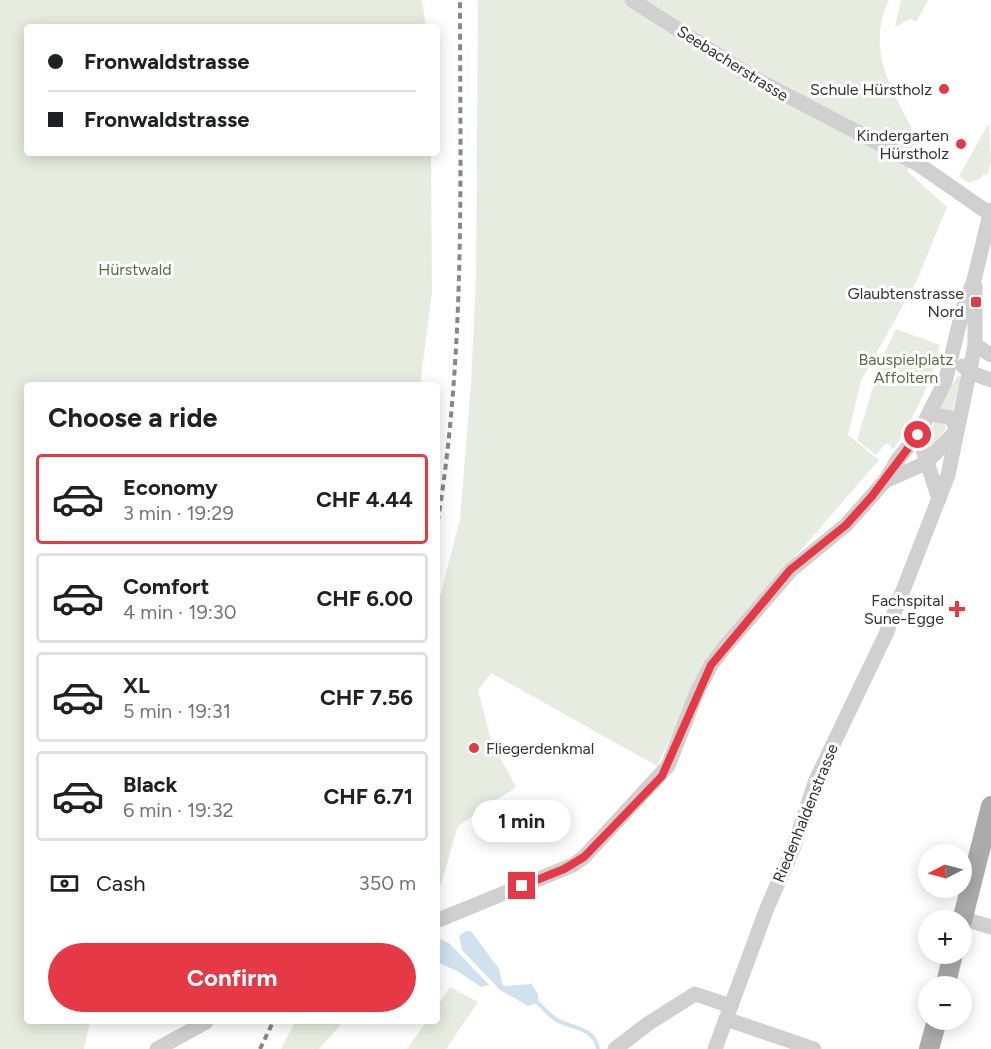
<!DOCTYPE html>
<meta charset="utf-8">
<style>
body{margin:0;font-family:Figtree,sans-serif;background:#f2f2f2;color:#202124;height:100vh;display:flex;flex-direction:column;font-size:22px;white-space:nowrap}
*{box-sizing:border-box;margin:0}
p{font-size:20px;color:#757577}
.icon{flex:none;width:33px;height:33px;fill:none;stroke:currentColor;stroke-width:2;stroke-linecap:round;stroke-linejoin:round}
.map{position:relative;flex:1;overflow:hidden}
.details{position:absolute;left:24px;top:382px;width:416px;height:642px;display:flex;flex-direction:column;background:#fff;border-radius:6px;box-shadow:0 3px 15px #0003}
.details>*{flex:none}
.guide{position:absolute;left:24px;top:24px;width:416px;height:132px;border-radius:6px;box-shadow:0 3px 15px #0003;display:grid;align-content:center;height:132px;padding:0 24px;background:#fff}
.needle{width:39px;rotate:264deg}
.controls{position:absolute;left:918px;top:844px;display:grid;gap:12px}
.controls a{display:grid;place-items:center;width:54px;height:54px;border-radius:50%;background:#fff;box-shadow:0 3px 15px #0003;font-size:30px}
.end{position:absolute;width:27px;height:27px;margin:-14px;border:8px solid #e63946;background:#fff;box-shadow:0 0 0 3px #fff}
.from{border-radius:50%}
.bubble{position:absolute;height:42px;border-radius:21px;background:#fff;box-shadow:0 3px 15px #0003;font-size:20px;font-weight:700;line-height:42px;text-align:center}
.guide b{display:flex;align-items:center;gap:21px;height:57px;font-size:22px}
.guide b+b{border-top:2px solid #e0e0e0}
.guide i{width:15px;height:15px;background:#202124}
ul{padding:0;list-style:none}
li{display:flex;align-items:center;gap:18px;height:90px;margin:0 12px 9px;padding:0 12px;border:3px solid #e0e0e0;border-radius:6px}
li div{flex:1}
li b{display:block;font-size:22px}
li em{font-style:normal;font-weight:700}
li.on{border-color:#e63946}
li>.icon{width:54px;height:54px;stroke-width:1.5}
h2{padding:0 24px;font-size:27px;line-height:72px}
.pay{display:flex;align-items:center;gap:15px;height:66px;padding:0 24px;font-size:22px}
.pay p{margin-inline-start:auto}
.cta{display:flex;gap:12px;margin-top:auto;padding:12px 24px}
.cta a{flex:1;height:69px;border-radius:36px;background:#e63946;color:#fff;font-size:24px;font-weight:700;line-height:69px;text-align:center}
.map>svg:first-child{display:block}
</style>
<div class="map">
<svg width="991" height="1049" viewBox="0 0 991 1049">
<rect width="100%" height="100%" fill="#fff"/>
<g fill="#e6ecdf">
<path d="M0 0H422L426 27H27V153H431L432 292 420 385 27 386V1022H90L84 1049H0Z"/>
<path d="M478 0H889C864 54 895 92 918 141L919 152 907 171 947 207 917 280 861 381 848 435 879 460 711 653 657 766 491 673 478 690 491 740 516 787 458 826 437 898V609L460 519 471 385 476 277Z"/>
<path d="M901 0H928L916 22 910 19 895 27Z"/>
<path d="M989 123 991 162 987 175 983 174 982 178 969 183 959 176Z"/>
<path d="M896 329 940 345C931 383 915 416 894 449L886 443 876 455 857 440 882 358Z"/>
<path d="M958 375 961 378 952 413 939 408Z"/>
<path d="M935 422 945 425 946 428 929 451 926 436Z"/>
<path d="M450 987 478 1002 446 1049H407L426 1022H436L437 1006Z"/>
<path d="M295 1022H343L319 1049H281Z"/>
</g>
<g fill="#cfe2ee">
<path d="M466 931H471L499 969 503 986 532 984 538 995V1003L528 1006 500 990 462 950 459 936Z"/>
<path d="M437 937 450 944 489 985 481 987 457 971 437 962Z"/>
</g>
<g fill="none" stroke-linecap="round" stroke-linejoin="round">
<path stroke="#cfe2ee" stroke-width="4" d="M538 1003C544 1009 550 1016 557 1020 573 1029 594 1027 598 1049"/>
<g stroke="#d0d0d0" stroke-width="15">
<path d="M632 0 752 77 918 164 990 214"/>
<path d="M975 345 991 355"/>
<path d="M963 366 969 372 991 380"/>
<path d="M930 414 951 418 957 429"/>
<path d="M918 435 939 499"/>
<path d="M885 481 926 463 957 430"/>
<path d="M962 918 991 927"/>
<path d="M436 921 573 865 584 857 668 766 697 692 711 665 724 648 791 570 846 525 885 481 898 459 918 435 945 382 964 305 974 280 991 210"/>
<path d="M726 1019 814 1049"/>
<path d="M157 1049 206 1022"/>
<path d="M615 1049 649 1023 695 994 731 1006"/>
<path d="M715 1049 767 908 793 849 816 780 886 634 948 475 975 345V286"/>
</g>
<g stroke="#ababab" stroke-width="20">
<path d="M962 921 991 806"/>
<path d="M945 987 953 954"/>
<path d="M929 1049 937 1020"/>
</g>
<g stroke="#888" stroke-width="4" stroke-dasharray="6 4.5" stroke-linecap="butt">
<path d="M436 532C466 356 460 178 460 0"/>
<path d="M260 1049 273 1022"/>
</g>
</g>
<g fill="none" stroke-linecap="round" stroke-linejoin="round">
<path stroke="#e63946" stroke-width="8" d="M522 886 564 869 584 857 662 776 711 665 790 570 846 525 872 496 918 435"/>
</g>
<g fill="#e63946" stroke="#fff" stroke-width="2">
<circle cx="944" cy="89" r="6"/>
<circle cx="961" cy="144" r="6"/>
<rect x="970" y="296" width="12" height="12" rx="3"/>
<path d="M954 600h6v6h6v6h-6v6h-6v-6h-6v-6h6z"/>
<circle cx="474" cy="748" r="6"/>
</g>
<g text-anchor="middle" stroke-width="6" stroke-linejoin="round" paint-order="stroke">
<g font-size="16" fill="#333" stroke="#fff">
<text transform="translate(733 63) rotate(32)" y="6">Seebacherstrasse</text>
<text transform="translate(805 813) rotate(-68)" y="6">Riedenhaldenstrasse</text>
</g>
<g font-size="16" fill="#333" stroke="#fff" text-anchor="end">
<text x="932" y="95">Schule Hürstholz</text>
<text x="949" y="141">Kindergarten<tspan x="949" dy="18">Hürstholz</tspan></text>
<text x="964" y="299">Glaubtenstrasse<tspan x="964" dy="18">Nord</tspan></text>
<text x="944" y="606">Fachspital<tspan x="944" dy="18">Sune-Egge</tspan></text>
<text x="486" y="754" text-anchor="start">Fliegerdenkmal</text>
</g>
<g font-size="16" fill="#56703f" stroke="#fff">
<text x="135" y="275">Hürstwald</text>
<text x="906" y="365">Bauspielplatz<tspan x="906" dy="18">Affoltern</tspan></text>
</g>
</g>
</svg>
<div class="controls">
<a><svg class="needle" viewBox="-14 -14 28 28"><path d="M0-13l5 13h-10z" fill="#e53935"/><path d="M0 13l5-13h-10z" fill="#757577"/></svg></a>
<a>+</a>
<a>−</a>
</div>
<i class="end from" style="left:918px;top:435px"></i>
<i class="end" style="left:522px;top:886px"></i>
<div class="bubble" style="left:472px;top:800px;width:99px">1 min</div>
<div class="guide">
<b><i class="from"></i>Fronwaldstrasse</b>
<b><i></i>Fronwaldstrasse</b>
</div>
<section class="details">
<h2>Choose a ride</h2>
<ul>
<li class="on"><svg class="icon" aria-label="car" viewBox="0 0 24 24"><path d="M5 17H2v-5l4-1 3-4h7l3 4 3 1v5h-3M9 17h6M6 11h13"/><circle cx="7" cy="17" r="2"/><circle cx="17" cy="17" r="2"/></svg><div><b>Economy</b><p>3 min · 19:29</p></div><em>CHF 4.44</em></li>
<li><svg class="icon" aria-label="car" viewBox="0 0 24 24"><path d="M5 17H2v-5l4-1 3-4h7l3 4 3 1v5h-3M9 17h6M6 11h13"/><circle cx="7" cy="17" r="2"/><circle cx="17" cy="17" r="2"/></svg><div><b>Comfort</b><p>4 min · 19:30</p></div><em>CHF 6.00</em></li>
<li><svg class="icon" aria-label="car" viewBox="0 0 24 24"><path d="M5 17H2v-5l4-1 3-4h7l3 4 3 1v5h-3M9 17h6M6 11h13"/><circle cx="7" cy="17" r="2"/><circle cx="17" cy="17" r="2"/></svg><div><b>XL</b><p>5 min · 19:31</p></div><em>CHF 7.56</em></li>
<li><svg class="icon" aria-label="car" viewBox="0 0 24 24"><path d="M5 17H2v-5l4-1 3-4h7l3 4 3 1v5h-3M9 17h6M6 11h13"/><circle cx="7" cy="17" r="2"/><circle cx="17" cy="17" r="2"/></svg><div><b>Black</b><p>6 min · 19:32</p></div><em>CHF 6.71</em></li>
</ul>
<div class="pay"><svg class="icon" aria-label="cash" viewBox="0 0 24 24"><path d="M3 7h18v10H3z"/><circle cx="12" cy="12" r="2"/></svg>Cash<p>350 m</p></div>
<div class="cta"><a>Confirm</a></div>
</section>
</div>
